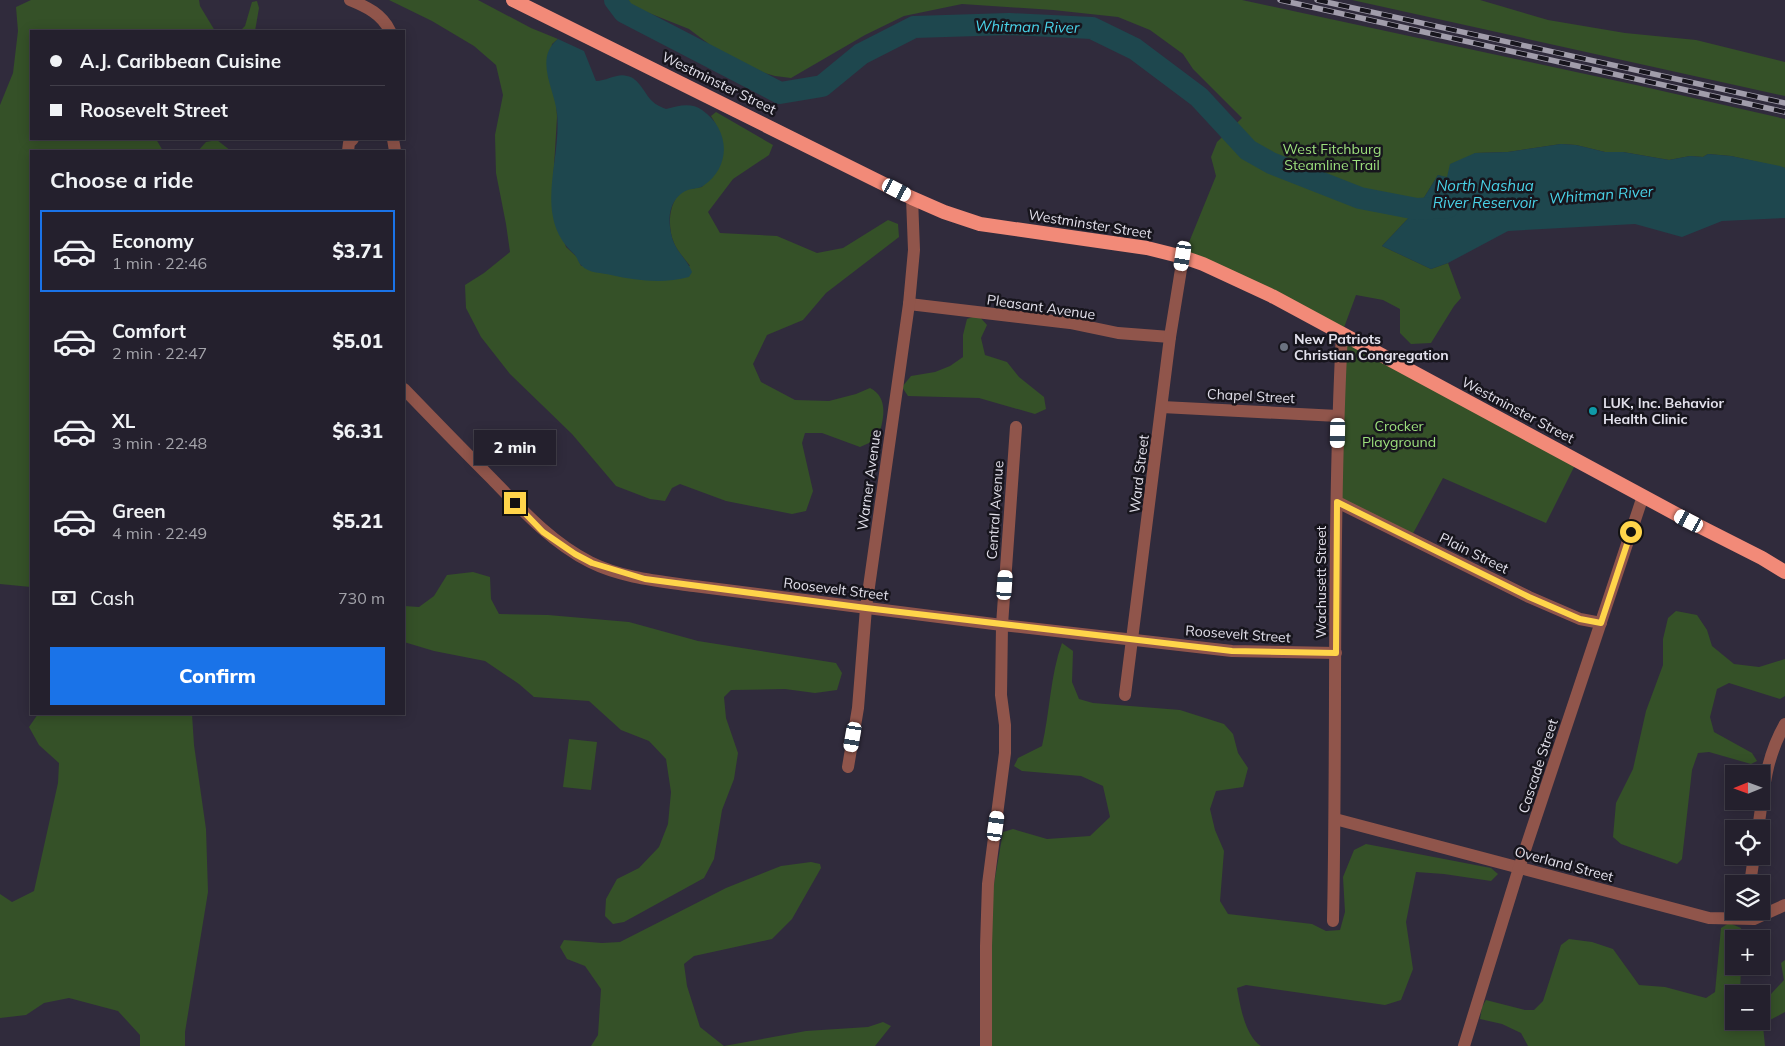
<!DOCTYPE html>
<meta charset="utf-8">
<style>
body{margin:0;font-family:Mulish,sans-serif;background:#302d39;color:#f1f3f6;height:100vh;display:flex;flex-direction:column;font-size:19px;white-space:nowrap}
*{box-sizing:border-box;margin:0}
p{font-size:16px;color:#a3a3aa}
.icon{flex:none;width:28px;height:28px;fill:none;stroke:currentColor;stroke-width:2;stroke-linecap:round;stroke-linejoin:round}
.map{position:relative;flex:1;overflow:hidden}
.drawer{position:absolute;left:30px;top:150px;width:375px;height:565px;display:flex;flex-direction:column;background:#24202d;border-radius:0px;box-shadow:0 2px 12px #0003,0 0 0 1px #413e49}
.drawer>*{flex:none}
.guide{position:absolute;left:30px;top:30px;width:375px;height:110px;border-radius:0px;box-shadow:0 2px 12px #0003,0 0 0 1px #413e49;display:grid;align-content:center;height:110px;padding:0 20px;background:#24202d}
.needle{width:32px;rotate:269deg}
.tools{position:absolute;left:1725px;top:765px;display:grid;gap:10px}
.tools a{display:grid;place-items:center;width:45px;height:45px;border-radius:0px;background:#24202d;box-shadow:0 2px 12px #0003,0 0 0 1px #413e49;font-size:25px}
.end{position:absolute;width:22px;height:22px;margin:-11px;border:6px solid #ffd54a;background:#111;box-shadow:0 0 0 2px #111}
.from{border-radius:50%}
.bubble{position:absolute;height:35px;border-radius:0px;background:#24202d;box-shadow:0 2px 12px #0003,0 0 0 1px #413e49;font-size:16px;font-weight:800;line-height:35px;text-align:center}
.car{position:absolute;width:15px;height:30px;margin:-15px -8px;border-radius:6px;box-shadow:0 0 4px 1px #0007;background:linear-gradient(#fff 24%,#345 0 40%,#fff 0 76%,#345 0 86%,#fff 0)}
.guide b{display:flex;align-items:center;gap:18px;height:48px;font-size:19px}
.guide b+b{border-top:1px solid #413e49}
.guide i{width:12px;height:12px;background:#f1f3f6}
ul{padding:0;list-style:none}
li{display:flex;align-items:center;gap:15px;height:82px;margin:0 10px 8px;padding:0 10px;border:2px solid transparent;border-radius:0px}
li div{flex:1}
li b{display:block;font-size:19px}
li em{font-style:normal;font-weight:800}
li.active{border-color:#1a73e8}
li>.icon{width:45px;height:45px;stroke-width:1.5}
h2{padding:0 20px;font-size:22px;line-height:60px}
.pay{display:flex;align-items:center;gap:12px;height:55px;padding:0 20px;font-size:19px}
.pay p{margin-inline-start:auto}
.cta{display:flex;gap:10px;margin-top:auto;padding:10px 20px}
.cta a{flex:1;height:58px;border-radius:0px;background:#1a73e8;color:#fff;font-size:20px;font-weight:800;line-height:58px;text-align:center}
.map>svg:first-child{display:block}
</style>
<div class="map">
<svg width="1785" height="1046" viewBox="0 0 1785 1046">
<rect width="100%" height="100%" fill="#302b3c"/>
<g fill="#355128">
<path d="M31 0H199L200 6 215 31H31V139H156L163 151H31V587L0 584V105L13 73 18 31 16 7Z"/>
<path d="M389 0H478L531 28 558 39 552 44 548 76 556 100 557 117 552 200 566 247 578 258 581 266H690C685 259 677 251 674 243 667 228 668 197 686 190 691 188 697 188 702 187 719 158 731 148 711 116L716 112 773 145 769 155 733 179 708 212 720 233 777 236 817 253 843 248 888 220 898 224 899 237 826 293 803 320 767 335 753 364 761 382 795 400 829 401 856 394 870 388C890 398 883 421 878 439L860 447 822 433H805L802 443 813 491 806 511 792 514 726 501 680 484 672 488 665 501 650 499 616 486 572 434 510 374 481 337 466 308 465 285 484 273 510 252 506 224 496 173 495 135 503 95 496 65 474 46 432 21Z"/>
<path d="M624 0H1242L1636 85 1785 119V168L1731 156 1708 154 1703 157 1690 156 1669 160 1623 152H1605L1576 145 1561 144 1508 152 1475 153 1447 178 1438 175 1417 209 1382 246 1431 269 1448 263 1461 298 1454 306 1431 343 1411 344 1400 333V309L1383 300 1356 295 1342 333 1577 461 1546 523 1443 478 1410 539 1337 502 1342 333 1183 257 1216 176 1211 157 1217 142 1242 118 1193 69 1183 54 1150 30 1118 17 1053 10 962 4 904 16 865 35 791 78 775 76 737 65 689 29 634 7Z"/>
<path d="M1352 0H1480L1548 20 1625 33 1696 40 1785 62V96Z"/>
<path d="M257 1 259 8 255 31H240L245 26 252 2Z"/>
<path d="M217 140 231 151H198L206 142Z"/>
<path d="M978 315 987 325 981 338 985 355 1007 362 1019 377 1044 397 1046 409 1035 414 979 398 908 396 902 387 911 376 935 372 950 366 963 357V335L967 319Z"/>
<path d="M473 572 490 577 491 599 499 614 548 615 629 622 698 641 836 663 842 673 837 690 815 693 785 689 731 690 724 697 726 718 738 753 734 779 722 810 714 859 704 878 624 922 613 924 605 916 606 899 617 879 639 868 659 847 668 824 671 792 666 759 649 741 621 730 589 701 534 697 519 684 485 661 434 651 404 642V606L419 607 434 596 447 575Z"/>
<path d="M1676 611 1697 615 1707 630 1712 646 1734 664 1759 667 1785 659V696L1780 699 1729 683 1717 689 1710 717 1714 732 1752 753 1757 761 1751 764 1709 752 1698 753 1692 770 1682 859 1677 864 1621 844 1613 837 1616 803 1633 769 1646 711 1663 665V639L1668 618Z"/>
<path d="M1062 643 1073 651 1072 682 1079 699 1093 703 1180 710 1224 724 1233 734 1238 753 1248 768 1243 787 1216 791 1210 809 1215 830 1224 851 1220 901 1228 914 1312 924 1326 931 1340 930 1345 912 1343 877 1354 850 1366 844 1491 868 1498 874 1491 881 1444 874 1416 872 1406 922 1413 969 1401 1000 1385 1005 1246 985 1237 988C1240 1005 1245 1036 1261 1046H990L992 895 1003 832 1013 829 1047 839 1090 836 1110 817 1103 786 1081 776 1022 771 1014 766 1018 758 1042 746C1050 712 1050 676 1062 643Z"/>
<path d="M38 714H192L194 745 206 829 208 892 185 1032V1046H140V1035L118 1011 69 998 44 1003 26 1015 0 1018V894L12 902 34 891 58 783 59 763 39 745 29 727Z"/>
<path d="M569 739 597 742 591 790 563 787Z"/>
<path d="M811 862 820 864 821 868 792 919 772 939 694 956 684 964 687 986 700 1027 724 1046 806 1031 868 1027 883 1022 891 1026 875 1046H591L598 1035 601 989 585 966 567 959 560 947 564 940 602 943 620 942 726 888 781 866Z"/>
<path d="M1729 923 1741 928V939H1734V966H1741L1740 994H1734V1021H1761V997L1771 994 1784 980 1781 963 1785 960V1012L1770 1020 1763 1026 1765 1046H1528L1521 1033 1502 1024 1480 1019 1482 1007 1486 1000 1525 1010H1534L1543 1001 1561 945 1569 939 1592 942 1613 949 1639 985 1665 987 1706 998 1715 992 1721 928Z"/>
</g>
<g fill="#1e474e">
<path d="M558 39 584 51 596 81C607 81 617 73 627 76 639 78 644 93 652 101 656 105 661 107 666 109 678 106 691 102 702 110 730 129 732 167 703 186 700 188 696 188 692 189 682 190 674 199 671 209 668 218 670 234 674 243 678 253 688 261 692 272L689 277C663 284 638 281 611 275 603 273 588 273 582 266 578 263 578 258 574 254 532 216 562 161 557 113 554 88 534 58 558 39Z"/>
<path d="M1561 144 1576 145 1605 152H1623L1669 160 1690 156 1703 157 1708 154 1731 156 1780 166 1785 168V218L1722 221 1682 237 1635 224 1508 231 1448 263 1431 269 1382 246 1417 209 1438 175 1447 177 1450 164 1475 153 1508 152Z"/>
</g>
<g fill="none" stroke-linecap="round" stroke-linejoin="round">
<path stroke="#1e474e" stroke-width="22" d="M615 0 624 12 780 93 822 86 861 54 914 27 1009 24 1092 28 1135 49 1199 97 1248 150 1271 163 1360 198 1417 209 1448 207"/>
<g stroke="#90554b" stroke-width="12">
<path d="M350 0C367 7 382 14 390 31"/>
<path d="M393 139 395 151"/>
<path d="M348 151 349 143 353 139"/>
<path d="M909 304 1070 323 1118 333 1170 337"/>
<path d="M404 389C433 419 462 449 492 479 522 510 551 542 590 562 622 578 659 581 694 586L1002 625 1232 651 1336 653"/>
<path d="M1162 407 1338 416"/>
<path d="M1337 502 1529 597 1580 619 1601 623"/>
<path d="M1125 695 1170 337 1183 257"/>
<path d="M848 767 858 708 866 608 909 304 914 250 912 198"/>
<path d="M1335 819 1709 918 1754 919 1785 905"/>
<path d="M1758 829C1764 790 1765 759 1785 724"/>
<path d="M1750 884 1754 856"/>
<path d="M1333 921C1337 725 1332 529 1342 333"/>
<path d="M986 1046V946L988 884 1005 753V725L1001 695 1002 625 1016 427"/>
<path d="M1464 1046 1519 868 1643 496"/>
</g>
<path stroke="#f28a78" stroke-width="14" d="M513 0 912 198 944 212 980 224 1147 248 1183 257 1203 264 1272 296 1689 521 1762 558 1785 572"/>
<g stroke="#a19dab" stroke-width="5.5">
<g id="rail">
<path d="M1280 0 1785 112"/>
<path d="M1317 0 1785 103"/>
</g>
</g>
<use href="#rail" stroke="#17151d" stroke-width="4" stroke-dasharray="11" stroke-linecap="butt"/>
</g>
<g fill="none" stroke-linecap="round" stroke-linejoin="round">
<path stroke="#ffd54a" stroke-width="6" d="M515 503 543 532 575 554 592 563 645 579 866 608 1232 651 1336 653 1337 502 1529 597 1580 619 1601 623 1631 532"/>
</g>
<circle fill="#6b7280" stroke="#17151d" stroke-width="2" cx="1284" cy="347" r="5"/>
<circle fill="#0f9aa8" stroke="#17151d" stroke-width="2" cx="1593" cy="411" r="5"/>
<g text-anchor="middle" stroke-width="5" stroke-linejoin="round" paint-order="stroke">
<g font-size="14" fill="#e2e0eb" stroke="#17151d">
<text transform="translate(719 83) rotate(26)" y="5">Westminster Street</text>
<text transform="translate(1090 224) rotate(9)" y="5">Westminster Street</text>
<text transform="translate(1041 307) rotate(8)" y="5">Pleasant Avenue</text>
<text transform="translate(1251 396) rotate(3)" y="5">Chapel Street</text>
<text transform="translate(1518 410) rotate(28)" y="5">Westminster Street</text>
<text transform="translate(1139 474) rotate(-83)" y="5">Ward Street</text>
<text transform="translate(869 480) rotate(-82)" y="5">Warner Avenue</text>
<text transform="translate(995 510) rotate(-86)" y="5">Central Avenue</text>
<text transform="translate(1474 553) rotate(26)" y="5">Plain Street</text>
<text transform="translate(1321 582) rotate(-90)" y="5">Wachusett Street</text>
<text transform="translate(836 589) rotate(7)" y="5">Roosevelt Street</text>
<text transform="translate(1238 634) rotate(4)" y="5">Roosevelt Street</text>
<text transform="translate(1538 766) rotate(-72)" y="5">Cascade Street</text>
<text transform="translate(1564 864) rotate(15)" y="5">Overland Street</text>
</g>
<g font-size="14" fill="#9de17d" stroke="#17151d">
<text x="1332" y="154">West Fitchburg<tspan x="1332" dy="16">Steamline Trail</tspan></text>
<text x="1399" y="431">Crocker<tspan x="1399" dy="16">Playground</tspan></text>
</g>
<g font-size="14" font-weight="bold" fill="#e2e0eb" stroke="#17151d" text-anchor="start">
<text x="1294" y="344">New Patriots<tspan x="1294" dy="16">Christian Congregation</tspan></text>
<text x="1603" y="408">LUK, Inc. Behavior<tspan x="1603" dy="16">Health Clinic</tspan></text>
</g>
<g font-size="15" font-style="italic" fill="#49d3e8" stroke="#17151d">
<text transform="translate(1027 27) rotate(1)" y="5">Whitman River</text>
<text x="1485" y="191">North Nashua<tspan x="1485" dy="17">River Reservoir</tspan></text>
<text transform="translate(1601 195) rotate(-4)" y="5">Whitman River</text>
</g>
</g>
</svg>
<div class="tools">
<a><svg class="needle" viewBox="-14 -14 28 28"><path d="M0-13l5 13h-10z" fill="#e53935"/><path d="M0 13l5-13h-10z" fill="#a3a3aa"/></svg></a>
<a><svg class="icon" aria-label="locate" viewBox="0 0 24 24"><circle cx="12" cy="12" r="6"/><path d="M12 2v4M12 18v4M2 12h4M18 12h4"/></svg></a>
<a><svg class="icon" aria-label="layers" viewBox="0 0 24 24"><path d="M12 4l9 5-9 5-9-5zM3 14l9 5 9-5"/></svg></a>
<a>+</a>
<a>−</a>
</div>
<i class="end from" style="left:1631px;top:532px"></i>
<i class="end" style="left:515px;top:503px"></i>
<div class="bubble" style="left:474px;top:430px;width:82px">2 min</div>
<i class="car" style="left:897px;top:190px;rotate:117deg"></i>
<i class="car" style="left:1183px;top:256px;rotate:189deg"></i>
<i class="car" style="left:1338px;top:433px;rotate:181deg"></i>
<i class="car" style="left:1689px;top:521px;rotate:298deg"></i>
<i class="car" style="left:1005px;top:585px;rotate:4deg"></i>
<i class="car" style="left:853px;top:737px;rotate:190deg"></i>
<i class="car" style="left:996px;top:826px;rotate:8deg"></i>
<div class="guide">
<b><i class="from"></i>A.J. Caribbean Cuisine</b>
<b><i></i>Roosevelt Street</b>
</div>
<section class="drawer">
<h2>Choose a ride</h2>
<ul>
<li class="active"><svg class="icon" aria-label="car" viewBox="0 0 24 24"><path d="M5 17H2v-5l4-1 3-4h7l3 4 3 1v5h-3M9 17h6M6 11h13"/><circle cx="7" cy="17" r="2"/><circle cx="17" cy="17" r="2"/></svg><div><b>Economy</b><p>1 min · 22:46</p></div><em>$3.71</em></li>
<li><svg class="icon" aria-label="car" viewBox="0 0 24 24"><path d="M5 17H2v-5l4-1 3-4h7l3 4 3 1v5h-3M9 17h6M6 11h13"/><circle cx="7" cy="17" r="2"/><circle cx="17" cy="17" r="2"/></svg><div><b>Comfort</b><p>2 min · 22:47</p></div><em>$5.01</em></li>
<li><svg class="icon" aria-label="car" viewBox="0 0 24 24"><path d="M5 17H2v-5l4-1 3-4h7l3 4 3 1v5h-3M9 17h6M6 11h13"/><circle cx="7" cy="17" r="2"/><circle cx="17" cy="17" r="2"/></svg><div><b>XL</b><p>3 min · 22:48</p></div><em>$6.31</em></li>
<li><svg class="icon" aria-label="car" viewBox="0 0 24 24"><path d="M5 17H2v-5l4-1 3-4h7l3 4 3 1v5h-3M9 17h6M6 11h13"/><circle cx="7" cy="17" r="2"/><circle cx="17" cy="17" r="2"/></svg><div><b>Green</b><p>4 min · 22:49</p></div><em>$5.21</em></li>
</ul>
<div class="pay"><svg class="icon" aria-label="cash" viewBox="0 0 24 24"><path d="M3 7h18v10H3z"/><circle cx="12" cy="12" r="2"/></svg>Cash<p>730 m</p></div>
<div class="cta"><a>Confirm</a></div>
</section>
</div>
